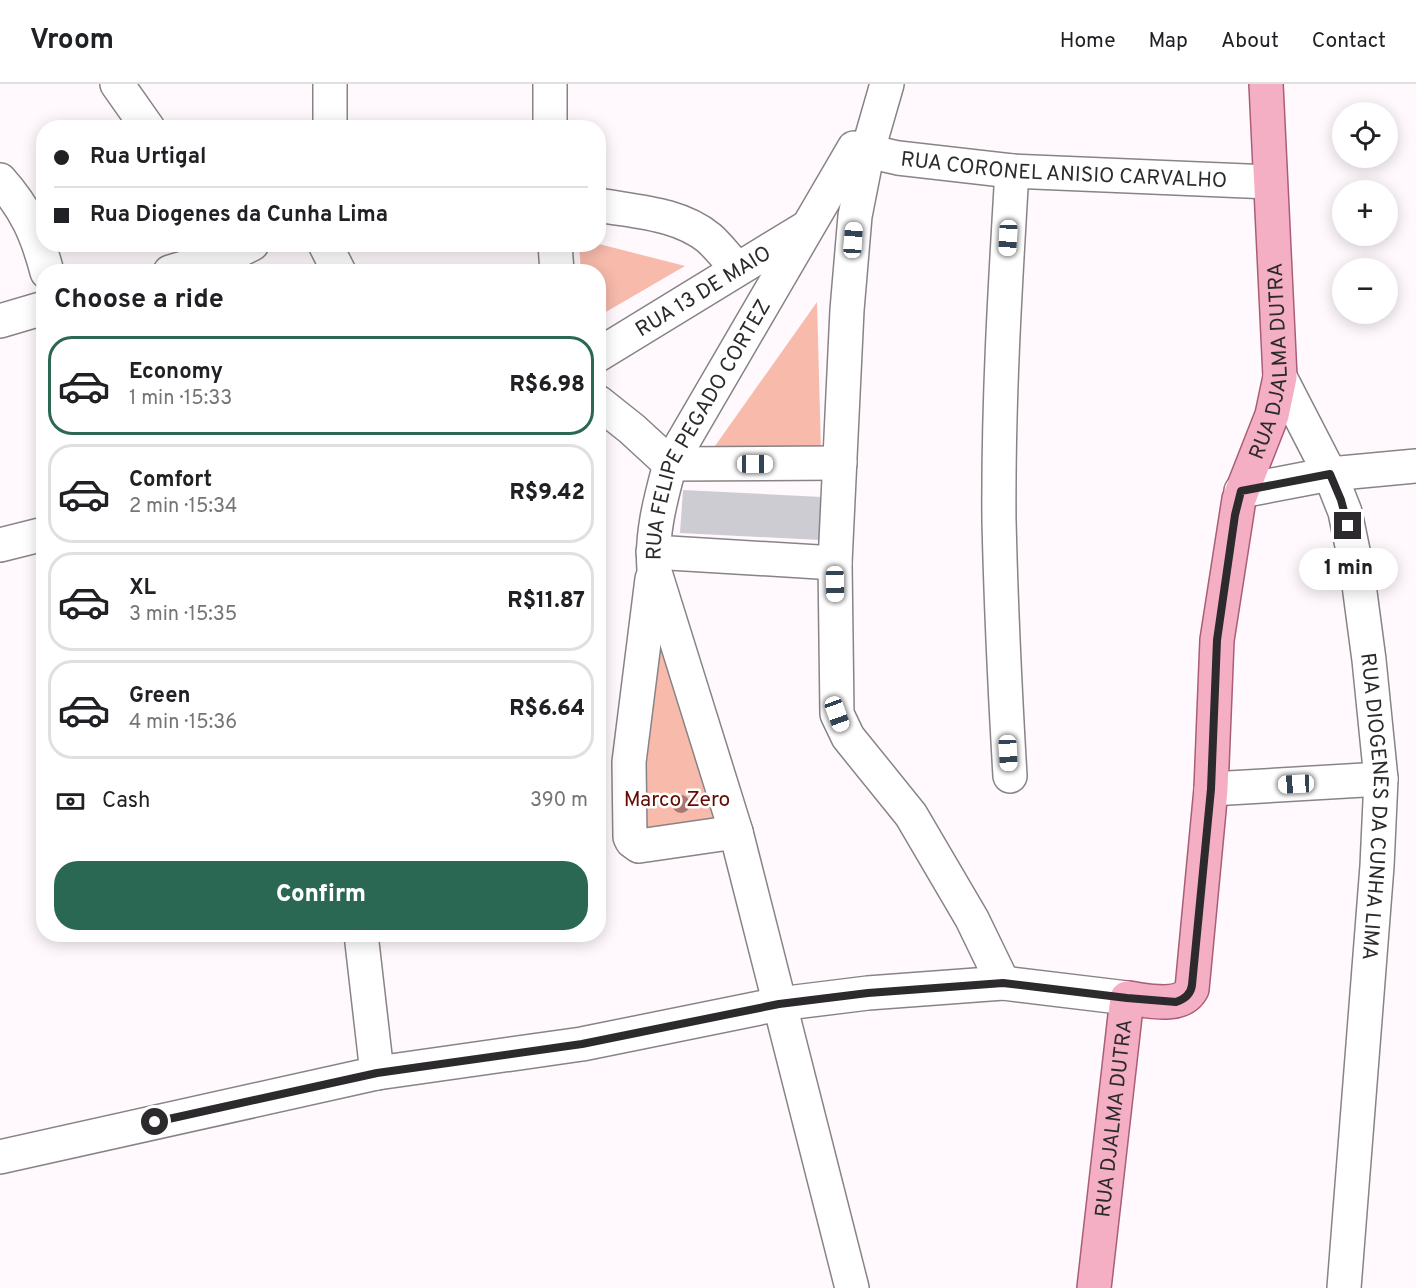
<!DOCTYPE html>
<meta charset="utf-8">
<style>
body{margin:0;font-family:Overpass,sans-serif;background:#f6f6f6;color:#202124;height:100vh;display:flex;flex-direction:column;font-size:22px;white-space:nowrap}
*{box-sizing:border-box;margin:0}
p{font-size:20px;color:#757577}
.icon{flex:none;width:33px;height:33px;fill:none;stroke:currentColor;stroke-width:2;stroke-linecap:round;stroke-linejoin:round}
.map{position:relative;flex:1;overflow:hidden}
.side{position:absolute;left:36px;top:180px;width:570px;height:678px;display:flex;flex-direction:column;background:#fff;border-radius:24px;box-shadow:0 3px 15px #0003}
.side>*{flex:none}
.guide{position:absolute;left:36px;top:36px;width:570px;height:132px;border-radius:24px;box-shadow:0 3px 15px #0003;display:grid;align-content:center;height:132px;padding:0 18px;background:#fff}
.controls{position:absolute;left:1332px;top:18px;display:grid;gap:12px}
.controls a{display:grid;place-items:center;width:66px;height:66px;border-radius:50%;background:#fff;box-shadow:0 3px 15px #0003;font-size:30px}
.end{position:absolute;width:27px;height:27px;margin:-14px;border:8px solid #2c2a2c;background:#fff;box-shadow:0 0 0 3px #fff}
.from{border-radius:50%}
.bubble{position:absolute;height:42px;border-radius:21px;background:#fff;box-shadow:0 3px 15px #0003;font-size:20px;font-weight:800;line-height:42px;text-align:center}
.car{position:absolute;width:18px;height:36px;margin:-18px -9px;border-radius:8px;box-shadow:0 0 4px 2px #0007;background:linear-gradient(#fff 24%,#345 0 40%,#fff 0 76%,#345 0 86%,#fff 0)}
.guide b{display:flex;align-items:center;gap:21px;height:57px;font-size:22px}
.guide b+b{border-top:2px solid #e0e0e0}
.guide i{width:15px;height:15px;background:#202124}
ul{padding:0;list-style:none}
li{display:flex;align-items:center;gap:18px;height:99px;margin:0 12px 9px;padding:0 6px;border:3px solid #e0e0e0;border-radius:24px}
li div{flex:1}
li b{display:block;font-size:22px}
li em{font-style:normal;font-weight:800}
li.active{border-color:#2b6854}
li>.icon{width:54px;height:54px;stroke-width:1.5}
h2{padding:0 18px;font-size:27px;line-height:72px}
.pay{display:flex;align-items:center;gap:15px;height:66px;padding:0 18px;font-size:22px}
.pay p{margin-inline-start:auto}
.action{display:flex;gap:12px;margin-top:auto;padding:12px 18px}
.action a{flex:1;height:69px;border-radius:24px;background:#2b6854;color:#fff;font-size:24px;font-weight:800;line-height:69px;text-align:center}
header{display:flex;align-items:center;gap:36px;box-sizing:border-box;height:84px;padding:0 30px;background:#fff;border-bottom:2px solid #e0e0e0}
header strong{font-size:28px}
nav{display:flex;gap:33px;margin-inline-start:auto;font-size:21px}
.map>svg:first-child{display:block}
</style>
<header>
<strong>Vroom</strong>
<nav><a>Home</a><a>Map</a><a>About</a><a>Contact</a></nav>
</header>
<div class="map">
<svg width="1416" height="1204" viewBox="0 0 1416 1204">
<rect width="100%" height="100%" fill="#fff9fe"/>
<g fill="#f7baab">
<path d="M598 160H599L685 182 599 232 598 188 581 187 579 161Z"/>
<path d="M817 218 821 367 715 362Z"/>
<path d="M661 525 719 747 640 751Z"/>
</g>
<path fill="#cdccd2" d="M683 406 822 413 820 456 680 449Z"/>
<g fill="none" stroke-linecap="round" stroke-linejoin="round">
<g stroke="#888387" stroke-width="36">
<g id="minor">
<path d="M117 0 148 44"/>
<path d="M330 0V44"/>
<path d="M550 0V44"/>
<path d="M887 0 868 66 855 132 847 226 835 479 837 630 848 653 911 731 972 835 1003 899"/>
<path d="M0 96C26 125 37 150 47 188"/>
<path d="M598 121C636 128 678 129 709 154 719 163 728 175 737 184"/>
<path d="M325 160 339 188"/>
<path d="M555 160 557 188"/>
<path d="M170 188 234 169 252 160"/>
<path d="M0 237 44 224"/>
<path id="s1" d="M598 271 804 145"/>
<path id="s2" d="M1280 293 1330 390 1345 428 1357 486 1369 576 1381 695 1377 782 1344 1204"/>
<path d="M598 318 632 345 670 380 840 379"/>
<path d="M1241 407 1330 390 1416 382"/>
<path d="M0 461 44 450"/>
<path d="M653 468 835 479"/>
<path d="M652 495 629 678 630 753 632 757 639 762 736 748"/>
<path d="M1010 692C1005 607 1001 522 999 437 998 320 1005 204 1012 87"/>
<path d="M1211 705 1381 695"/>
<path d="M361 850 377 989"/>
<path d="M0 1073 377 989 582 960 779 920 868 909 1003 899 1127 914"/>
<path id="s3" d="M852 1204 736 748 654 485C651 449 661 414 670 380L854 64 898 74 1012 87 1270 98"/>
</g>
</g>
<g stroke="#a95e76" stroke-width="36">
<g id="major">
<path id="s4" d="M1094 1204 1127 914C1146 916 1181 926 1192 905L1211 705 1217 556 1239 415 1272 331 1280 293 1266 0"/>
</g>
</g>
<use href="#minor" stroke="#fff" stroke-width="33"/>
<use href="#major" stroke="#f4afc5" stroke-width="33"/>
</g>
<circle fill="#aa7772" cx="681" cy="720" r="9"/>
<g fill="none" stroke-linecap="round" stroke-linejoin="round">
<path stroke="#2c2a2c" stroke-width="8" d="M155 1038 377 989 582 960 779 920 868 909 1003 899 1127 914 1176 918C1185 915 1191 910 1192 901L1211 705 1217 556 1235 431 1241 407 1330 390 1341 416 1348 442"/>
</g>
<g text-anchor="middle" stroke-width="5" stroke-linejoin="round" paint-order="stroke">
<g font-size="21" fill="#2c2a2c" stroke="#fff">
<text dy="7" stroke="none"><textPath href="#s3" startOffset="1430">RUA CORONEL ANISIO CARVALHO</textPath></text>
<text dy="7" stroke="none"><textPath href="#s1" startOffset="123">RUA 13 DE MAIO</textPath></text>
<text dy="7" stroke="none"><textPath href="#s4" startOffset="998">RUA DJALMA DUTRA</textPath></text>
<text dy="7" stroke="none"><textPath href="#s3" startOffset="898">RUA FELIPE PEGADO CORTEZ</textPath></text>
<text dy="7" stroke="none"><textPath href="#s2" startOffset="447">RUA DIOGENES DA CUNHA LIMA</textPath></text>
<text dy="7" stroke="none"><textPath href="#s4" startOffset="171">RUA DJALMA DUTRA</textPath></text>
</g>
<g font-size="21" fill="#640c00" stroke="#fff">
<text x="677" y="722">Marco Zero</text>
</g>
</g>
</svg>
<div class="controls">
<a><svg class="icon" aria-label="locate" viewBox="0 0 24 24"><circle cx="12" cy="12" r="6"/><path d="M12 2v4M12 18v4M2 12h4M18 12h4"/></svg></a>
<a>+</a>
<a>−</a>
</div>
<i class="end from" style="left:155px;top:1038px"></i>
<i class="end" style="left:1348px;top:442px"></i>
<div class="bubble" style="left:1299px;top:464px;width:99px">1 min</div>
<i class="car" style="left:1008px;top:154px;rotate:183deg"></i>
<i class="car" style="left:853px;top:156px;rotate:4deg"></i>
<i class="car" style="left:755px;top:380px;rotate:90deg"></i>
<i class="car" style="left:835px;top:500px;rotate:179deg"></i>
<i class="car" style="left:837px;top:630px;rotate:160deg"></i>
<i class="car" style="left:1008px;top:669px;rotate:177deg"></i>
<i class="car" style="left:1296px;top:700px;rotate:267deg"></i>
<div class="guide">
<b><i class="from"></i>Rua Urtigal</b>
<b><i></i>Rua Diogenes da Cunha Lima</b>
</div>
<section class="side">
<h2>Choose a ride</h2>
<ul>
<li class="active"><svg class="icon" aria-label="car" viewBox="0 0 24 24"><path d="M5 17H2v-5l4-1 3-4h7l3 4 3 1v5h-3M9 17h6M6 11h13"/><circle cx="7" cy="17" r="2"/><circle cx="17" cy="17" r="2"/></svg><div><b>Economy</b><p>1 min · 15:33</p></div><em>R$6.98</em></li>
<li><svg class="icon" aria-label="car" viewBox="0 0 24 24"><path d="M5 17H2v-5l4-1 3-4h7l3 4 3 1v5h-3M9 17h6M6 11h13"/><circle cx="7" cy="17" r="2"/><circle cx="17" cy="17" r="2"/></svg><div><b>Comfort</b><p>2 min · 15:34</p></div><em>R$9.42</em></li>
<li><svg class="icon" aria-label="car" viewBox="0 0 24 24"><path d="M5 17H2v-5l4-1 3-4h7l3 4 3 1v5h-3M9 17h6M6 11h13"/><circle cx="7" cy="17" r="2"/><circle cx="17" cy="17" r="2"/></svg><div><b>XL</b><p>3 min · 15:35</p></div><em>R$11.87</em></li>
<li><svg class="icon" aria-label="car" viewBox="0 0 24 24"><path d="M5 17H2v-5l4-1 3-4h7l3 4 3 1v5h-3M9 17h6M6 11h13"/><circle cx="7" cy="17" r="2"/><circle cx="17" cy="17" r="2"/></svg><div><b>Green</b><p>4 min · 15:36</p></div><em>R$6.64</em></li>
</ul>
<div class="pay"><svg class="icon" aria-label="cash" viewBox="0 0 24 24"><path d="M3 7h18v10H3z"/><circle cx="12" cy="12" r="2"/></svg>Cash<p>390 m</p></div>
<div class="action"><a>Confirm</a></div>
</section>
</div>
